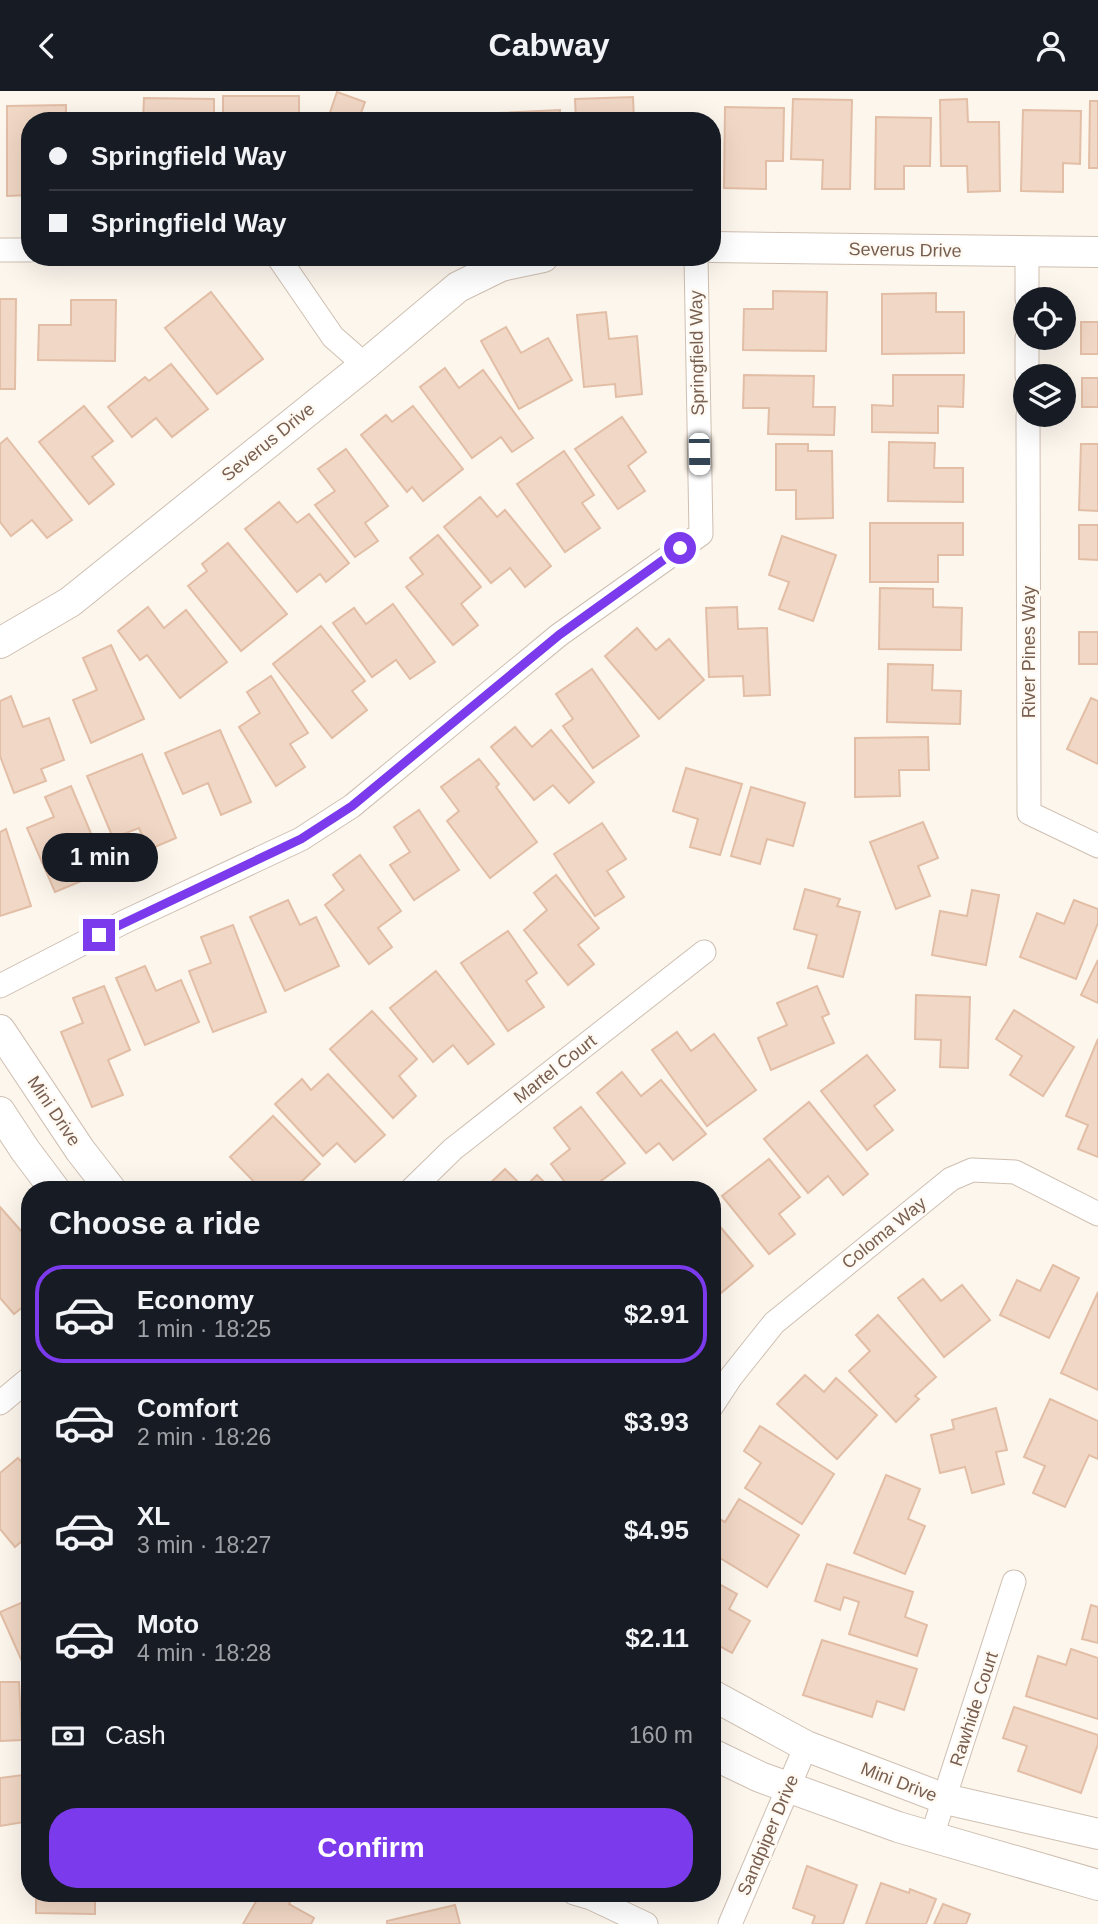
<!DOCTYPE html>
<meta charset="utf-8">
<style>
body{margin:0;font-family:Arial,sans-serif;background:#20242c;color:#f1f3f6;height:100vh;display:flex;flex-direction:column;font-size:26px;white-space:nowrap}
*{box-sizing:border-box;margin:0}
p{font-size:23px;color:#9ea1a6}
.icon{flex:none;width:38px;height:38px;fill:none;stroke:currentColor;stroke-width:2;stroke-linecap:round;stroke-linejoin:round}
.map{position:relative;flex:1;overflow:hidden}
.details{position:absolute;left:21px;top:1090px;width:700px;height:721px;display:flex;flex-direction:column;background:#171b24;border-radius:28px;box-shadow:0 7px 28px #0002}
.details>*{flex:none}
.top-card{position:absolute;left:21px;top:21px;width:700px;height:154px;border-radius:28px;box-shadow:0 7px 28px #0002;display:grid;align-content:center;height:154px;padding:0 28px;background:#171b24}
.fabs{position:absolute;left:1013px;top:196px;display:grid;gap:14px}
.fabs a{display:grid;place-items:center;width:63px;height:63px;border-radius:50%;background:#171b24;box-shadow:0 7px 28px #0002;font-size:35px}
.end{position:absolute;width:32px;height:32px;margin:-16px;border:9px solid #7c3aed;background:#fff;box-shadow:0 0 0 4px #fff}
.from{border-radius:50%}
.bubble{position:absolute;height:49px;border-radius:24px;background:#171b24;box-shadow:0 7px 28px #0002;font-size:23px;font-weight:700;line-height:49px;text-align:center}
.car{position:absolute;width:21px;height:42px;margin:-21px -10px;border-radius:9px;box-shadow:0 0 5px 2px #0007;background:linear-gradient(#fff 24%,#345 0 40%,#fff 0 76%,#345 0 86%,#fff 0)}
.top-card b{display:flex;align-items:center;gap:24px;height:66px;font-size:26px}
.top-card b+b{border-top:2px solid #363941}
.top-card i{width:18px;height:18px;background:#f1f3f6}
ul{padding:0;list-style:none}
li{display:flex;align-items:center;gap:21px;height:98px;margin:0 14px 10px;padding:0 14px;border:4px solid transparent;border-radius:28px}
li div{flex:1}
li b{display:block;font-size:26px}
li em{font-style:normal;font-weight:700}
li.selected{border-color:#7c3aed}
li>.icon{width:63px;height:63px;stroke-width:1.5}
h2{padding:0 28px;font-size:32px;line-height:84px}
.pay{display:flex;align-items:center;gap:18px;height:77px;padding:0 28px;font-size:26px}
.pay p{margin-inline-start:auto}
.button{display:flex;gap:14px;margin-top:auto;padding:14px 28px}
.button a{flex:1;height:80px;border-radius:28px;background:#7c3aed;color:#fff;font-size:28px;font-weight:700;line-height:80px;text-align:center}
header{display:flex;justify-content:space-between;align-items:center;height:91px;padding:0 28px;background:#171b24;font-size:32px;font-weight:700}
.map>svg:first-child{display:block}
</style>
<header><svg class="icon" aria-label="back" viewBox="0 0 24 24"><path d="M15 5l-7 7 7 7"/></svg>Cabway<svg class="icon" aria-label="person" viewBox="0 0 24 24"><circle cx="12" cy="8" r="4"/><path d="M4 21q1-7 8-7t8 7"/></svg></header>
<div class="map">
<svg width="1098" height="1833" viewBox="0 0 1098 1833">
<rect width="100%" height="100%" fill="#fcf6ed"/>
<g fill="#f1d7c5" stroke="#e3bea6" stroke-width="2">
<path d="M337 1 365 11 358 30H327Z"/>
<rect x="223" y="5" width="76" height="25"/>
<path d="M633 6 634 30H576L575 8Z"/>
<path d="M144 7 214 8V30H143Z"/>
<path d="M793 8 852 9 850 98H822L823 69 791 68Z"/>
<path d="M967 8 968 31H999L1000 100 968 101 967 75H941L940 9Z"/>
<path d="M1090 10H1098V77H1089Z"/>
<path d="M66 14V30H30V104L7 105V15Z"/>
<path d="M725 16 784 17 783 70H766V98L724 97Z"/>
<path d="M560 19V30H501L500 22Z"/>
<path d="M1023 19 1081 20 1080 73 1063 72V101L1021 100Z"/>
<path d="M74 22 135 24V30H74Z"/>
<path d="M645 23 703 24V30H645Z"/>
<path d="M876 26 931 27 930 75H904V98H875Z"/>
<path d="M773 200 827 201 826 260 743 259 744 218H773Z"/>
<path d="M211 201 263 268 217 303 165 237Z"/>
<path d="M936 202V221H964V262L882 263V203Z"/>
<path d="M0 208H16L15 298H0Z"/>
<path d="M71 209H116L115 270 38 269 39 234H71Z"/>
<path d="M606 221 609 248 637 245 642 303 616 306 615 293 584 296 577 224Z"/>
<rect x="1081" y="231" width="17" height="32"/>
<path d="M506 236 521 262 548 247 572 289 519 318 481 250Z"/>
<path d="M171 273 208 318 172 346 156 327 132 346 108 316 145 286 149 290Z"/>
<path d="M445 277 459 297 483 279 533 347 512 361 501 346 472 367 420 296Z"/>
<path d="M744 284 814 285 813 316H835L834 344 768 343 769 317H743Z"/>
<path d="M893 284H964L963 316 938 315V342L872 341V314L893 315Z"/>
<rect x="1082" y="287" width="16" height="29"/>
<path d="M84 315 113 350 92 366 114 393 89 413 39 351Z"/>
<path d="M413 315 463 378 423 410 412 396 407 401 361 344 386 324 392 331Z"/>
<path d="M622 326 646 361 628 375 645 400 618 418 575 358Z"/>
<path d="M7 347 72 429 47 447 32 429 11 445 0 431V353Z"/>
<path d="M889 351 935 352 934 377H963V411L888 410Z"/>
<path d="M776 353H808V360H832L833 427 796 428V399H776Z"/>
<path d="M1081 353H1098V420L1079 419Z"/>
<path d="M346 358 388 415 365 432 378 450 355 466 315 414 335 400 318 378Z"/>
<path d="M564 360 594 404 582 412 600 437 565 461 517 393Z"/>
<path d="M480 406 497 426 505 419 551 475 525 496 510 477 491 492 444 436Z"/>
<path d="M279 411 297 432 309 423 349 472 326 491 320 483 297 501 245 438Z"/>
<path d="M870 432H963V464H938V491H870Z"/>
<path d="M1079 434H1098V469L1079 468Z"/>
<path d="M438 444 481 496 461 513 478 534 453 554 406 496 423 483 410 467Z"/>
<path d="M782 445 836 464 813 530 779 518 789 491 769 484Z"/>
<path d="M228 452 287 523 241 560 188 495 207 480 202 473Z"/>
<path d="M880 497 933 498V516L962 517 961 559 879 558Z"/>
<path d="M393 513 435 571 410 588 396 569 372 586 333 532 354 517 366 533Z"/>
<path d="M148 516 164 537 186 519 227 571 180 607 147 564 140 569 118 540Z"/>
<path d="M737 516 738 538 767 537 770 604 744 605 743 585 709 586 706 517Z"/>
<path d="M321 535 365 590 352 600 367 619 332 647 273 573Z"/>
<path d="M637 537 656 559 669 548 704 589 659 628 605 565Z"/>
<rect x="1079" y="541" width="19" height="32"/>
<path d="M111 554 144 628 91 652 73 609 97 599 83 567Z"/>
<path d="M888 573 933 574 932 599 961 600 960 633 887 631Z"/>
<path d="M592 578 639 645 593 677 563 635 573 628 556 603Z"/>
<path d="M271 585 308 642 290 653 305 676 276 695 239 636 260 622 247 601Z"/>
<path d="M11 605 23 636 49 627 64 669 41 678 46 690 14 702 0 665V610Z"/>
<path d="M1091 607 1098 610V673L1067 658Z"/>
<path d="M515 636 532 656 551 639 594 691 569 712 553 694 534 709 491 656Z"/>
<path d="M220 639 251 711 221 724 208 692 183 703 165 662Z"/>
<path d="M928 646 929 679H899L900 705 855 706V647Z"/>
<path d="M142 663 176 747 148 759 139 737 113 747 87 685Z"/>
<path d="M479 668 499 693 496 696 537 751 490 787 447 730 459 720 441 696Z"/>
<path d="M686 677 742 693 720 764 690 756 698 728 673 720Z"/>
<path d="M71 695 103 771 80 781 84 789 55 801 27 737 54 726 45 706Z"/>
<path d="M751 696 805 712 793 755 767 748 760 773 731 765Z"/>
<path d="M419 719 459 779 414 809 390 774 410 761 394 736Z"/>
<path d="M923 731 938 767 918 775 930 805 896 818 870 751Z"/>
<path d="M602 732 626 768 607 780 624 806 595 825 554 763Z"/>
<path d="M6 738 31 815 0 825V741Z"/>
<path d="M360 764 401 820 378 837 392 856 369 873 325 814 344 799 333 784Z"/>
<path d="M556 784 599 837 578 854 594 873 568 894 524 839 547 819 534 802Z"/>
<path d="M805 798 840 808 837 815 860 821 843 886 808 877 817 844 794 838Z"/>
<path d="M972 799 999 804 986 874 932 864 940 820 967 825Z"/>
<path d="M288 809 300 834 316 826 339 875 285 900 250 826Z"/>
<path d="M1074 809 1098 818V832L1076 888 1020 866 1037 822 1064 833Z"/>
<path d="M233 834 266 921 213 941 189 880 211 872 201 846Z"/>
<path d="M508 840 537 882 526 890 544 916 508 940 461 872Z"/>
<path d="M1098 869V912L1081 904Z"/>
<path d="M145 875 156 900 181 889 199 931 145 954 116 887Z"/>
<path d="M436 880 494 953 468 973 453 954 433 971 390 917Z"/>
<path d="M104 895 130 959 108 969 123 1004 92 1016 61 941 83 932 73 907Z"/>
<path d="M817 895 829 923 822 926 834 952 771 979 758 947 787 934 777 912Z"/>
<path d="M916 904 970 906 968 977 940 976 941 949 915 948Z"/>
<path d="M1014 919 1074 956 1043 1005 1010 984 1022 965 996 948Z"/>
<path d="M372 920 417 968 399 985 416 1005 393 1027 330 958Z"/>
<path d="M677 941 691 960 714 943 756 999 707 1035 652 959Z"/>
<path d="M1098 948V1066L1078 1058 1088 1034 1066 1025Z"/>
<path d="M867 964 895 999 874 1015 893 1039 867 1059 821 1000Z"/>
<path d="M622 981 641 1005 661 989 706 1043 673 1069 659 1052 646 1062 597 1002Z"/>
<path d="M328 983 385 1044 355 1071 337 1052 323 1065 275 1013 302 988 311 999Z"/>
<path d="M809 1011 868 1083 843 1104 828 1085 808 1102 764 1048Z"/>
<path d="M581 1016 625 1072 601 1090 607 1099H571L551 1073 570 1058 554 1037Z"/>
<path d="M273 1025 320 1073 300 1092 307 1099H262L230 1066Z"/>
<path d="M769 1068 800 1106 779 1123 795 1143 769 1163 722 1105Z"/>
<path d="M505 1078 524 1097 537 1084 552 1099H483Z"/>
<path d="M0 1116 30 1150V1178L22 1184 30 1193V1210L14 1223 0 1207Z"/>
<path d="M712 1126 753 1175 721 1202 712 1192Z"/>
<path d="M1053 1174 1079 1187 1049 1247 1000 1224 1017 1189 1040 1200Z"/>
<path d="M923 1188 941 1210 962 1194 990 1229 944 1266 898 1207Z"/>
<path d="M1098 1201V1299L1061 1282Z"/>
<path d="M878 1224 936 1286 915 1305 919 1308 896 1331 849 1280 870 1260 856 1244Z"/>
<path d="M805 1284 824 1301 836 1287 877 1324 837 1368 777 1313Z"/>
<path d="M1050 1308 1098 1330V1368L1089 1364 1065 1416 1033 1402 1045 1375 1024 1366Z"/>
<path d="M996 1317 1007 1359 996 1361 1004 1393 972 1402 965 1376 940 1382 931 1344 954 1338 952 1329Z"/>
<path d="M760 1335 834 1383 802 1433 745 1397 761 1372 744 1360Z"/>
<path d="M18 1367 30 1380V1443L15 1456 0 1438V1382Z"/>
<path d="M886 1384 920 1398 908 1428 925 1435 905 1483 854 1462Z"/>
<path d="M739 1408 799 1444 767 1496 712 1462V1423L725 1431Z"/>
<path d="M827 1473 913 1501 905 1526 927 1534 917 1565 849 1543 859 1511 844 1506 840 1519 815 1510Z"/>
<path d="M712 1489 737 1503 729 1518 750 1530 732 1562 712 1551Z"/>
<path d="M30 1508V1574L25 1577 0 1521Z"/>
<path d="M1091 1514 1098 1516V1552L1082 1548Z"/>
<path d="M822 1549 917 1578 904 1619 877 1610 872 1626 803 1604Z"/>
<path d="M1071 1558 1098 1567V1628L1026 1605 1038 1565 1066 1574Z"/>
<path d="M0 1591H19L22 1649 0 1650Z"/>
<path d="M1014 1616 1098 1644V1653L1081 1702 1018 1680 1027 1655 1003 1647Z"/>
<path d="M23 1684 30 1730 0 1735V1687Z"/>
<path d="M807 1775 857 1794 843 1833H812L815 1825 793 1817Z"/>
<path d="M881 1792 909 1802 910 1798 936 1808 926 1833H866Z"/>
<path d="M36 1802H95V1823L36 1822Z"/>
<path d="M261 1802H295L289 1813 314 1827 311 1833H243Z"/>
<path d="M943 1813 970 1823 966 1833H934Z"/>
<path d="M455 1814 460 1833H387V1830Z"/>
</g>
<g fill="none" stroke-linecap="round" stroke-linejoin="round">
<g stroke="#cfbfb1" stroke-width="25">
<g id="minor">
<path d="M0 159H30"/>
<path d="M1027 160V208"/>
<path d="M278 166 333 246 365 274"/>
<path d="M1027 247V285"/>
<path d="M1028 324 1029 722 1098 755"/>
<path d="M0 895 124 831 301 748 352 715 559 544 701 443 696 166"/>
<path d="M411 1099 453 1058 704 861"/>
<path d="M0 1312 30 1287"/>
<path d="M712 1315 731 1286 774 1232 951 1088 972 1079 1015 1081 1098 1123"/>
<path d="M932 1745 1014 1491"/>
<path d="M574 1802 591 1807 646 1833"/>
<path d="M730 1833 806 1655"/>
</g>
</g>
<g stroke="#cfbfb1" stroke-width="32">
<g id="tertiary">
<path d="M712 156 1098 161"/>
<path d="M0 552 70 511 365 274 458 196 501 175 543 166"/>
<path d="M0 939 80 1059 111 1099"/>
<path d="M0 1021 25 1059 55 1099"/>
<path d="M712 1604 806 1655 945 1708 1098 1743"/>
<path d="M712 1663 760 1686 898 1736 1098 1794"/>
</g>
</g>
<use href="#minor" stroke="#fff" stroke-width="23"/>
<use href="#tertiary" stroke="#fff" stroke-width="30"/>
</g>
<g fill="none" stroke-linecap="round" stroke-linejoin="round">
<path stroke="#7c3aed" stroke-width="9" d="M99 844 301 748 352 715 559 544 680 457"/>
</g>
<g text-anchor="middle" stroke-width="5" stroke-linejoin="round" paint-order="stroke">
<g font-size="18" fill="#785e4f" stroke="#fefaf3">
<text transform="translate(905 159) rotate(1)" y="6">Severus Drive</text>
<text transform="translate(697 262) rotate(-91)" y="6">Springfield Way</text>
<text transform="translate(268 351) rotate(-39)" y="6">Severus Drive</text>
<text transform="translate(1029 561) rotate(-90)" y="6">River Pines Way</text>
<text transform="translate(555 978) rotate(-38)" y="6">Martel Court</text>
<text transform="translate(54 1020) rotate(56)" y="6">Mini Drive</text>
<text transform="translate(884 1142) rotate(-39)" y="6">Coloma Way</text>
<text transform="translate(974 1618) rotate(-72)" y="6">Rawhide Court</text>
<text transform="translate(899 1691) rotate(21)" y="6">Mini Drive</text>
<text transform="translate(768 1744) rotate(-67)" y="6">Sandpiper Drive</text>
</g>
</g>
</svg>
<div class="fabs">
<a><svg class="icon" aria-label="locate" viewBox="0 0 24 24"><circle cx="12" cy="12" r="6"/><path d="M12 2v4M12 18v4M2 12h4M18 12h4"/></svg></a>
<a><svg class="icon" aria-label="layers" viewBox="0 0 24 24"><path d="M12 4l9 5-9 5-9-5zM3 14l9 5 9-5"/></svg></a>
</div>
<i class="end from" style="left:680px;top:457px"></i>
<i class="end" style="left:99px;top:844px"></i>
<div class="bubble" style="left:42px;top:742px;width:116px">1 min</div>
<i class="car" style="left:699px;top:363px;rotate:179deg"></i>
<div class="top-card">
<b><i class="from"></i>Springfield Way</b>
<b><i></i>Springfield Way</b>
</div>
<section class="details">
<h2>Choose a ride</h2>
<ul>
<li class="selected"><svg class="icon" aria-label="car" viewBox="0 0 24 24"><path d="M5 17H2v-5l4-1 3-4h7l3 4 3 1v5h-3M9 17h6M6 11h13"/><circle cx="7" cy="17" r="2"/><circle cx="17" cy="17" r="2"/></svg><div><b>Economy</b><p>1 min · 18:25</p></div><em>$2.91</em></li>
<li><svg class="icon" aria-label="car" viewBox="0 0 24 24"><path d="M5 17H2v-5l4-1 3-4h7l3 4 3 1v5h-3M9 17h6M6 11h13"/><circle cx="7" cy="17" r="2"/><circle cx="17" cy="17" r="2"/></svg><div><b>Comfort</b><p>2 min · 18:26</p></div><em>$3.93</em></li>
<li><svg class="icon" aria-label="car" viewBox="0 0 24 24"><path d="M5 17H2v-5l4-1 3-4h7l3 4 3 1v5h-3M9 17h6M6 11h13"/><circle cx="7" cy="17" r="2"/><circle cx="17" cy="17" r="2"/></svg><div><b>XL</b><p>3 min · 18:27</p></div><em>$4.95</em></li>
<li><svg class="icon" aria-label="car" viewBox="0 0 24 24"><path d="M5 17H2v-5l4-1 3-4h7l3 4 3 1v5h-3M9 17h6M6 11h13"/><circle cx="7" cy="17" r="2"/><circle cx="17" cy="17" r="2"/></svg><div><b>Moto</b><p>4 min · 18:28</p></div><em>$2.11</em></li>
</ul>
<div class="pay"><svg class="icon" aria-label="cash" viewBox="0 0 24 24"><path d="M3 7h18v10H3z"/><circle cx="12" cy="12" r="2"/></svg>Cash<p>160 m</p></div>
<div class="button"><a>Confirm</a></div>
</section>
</div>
